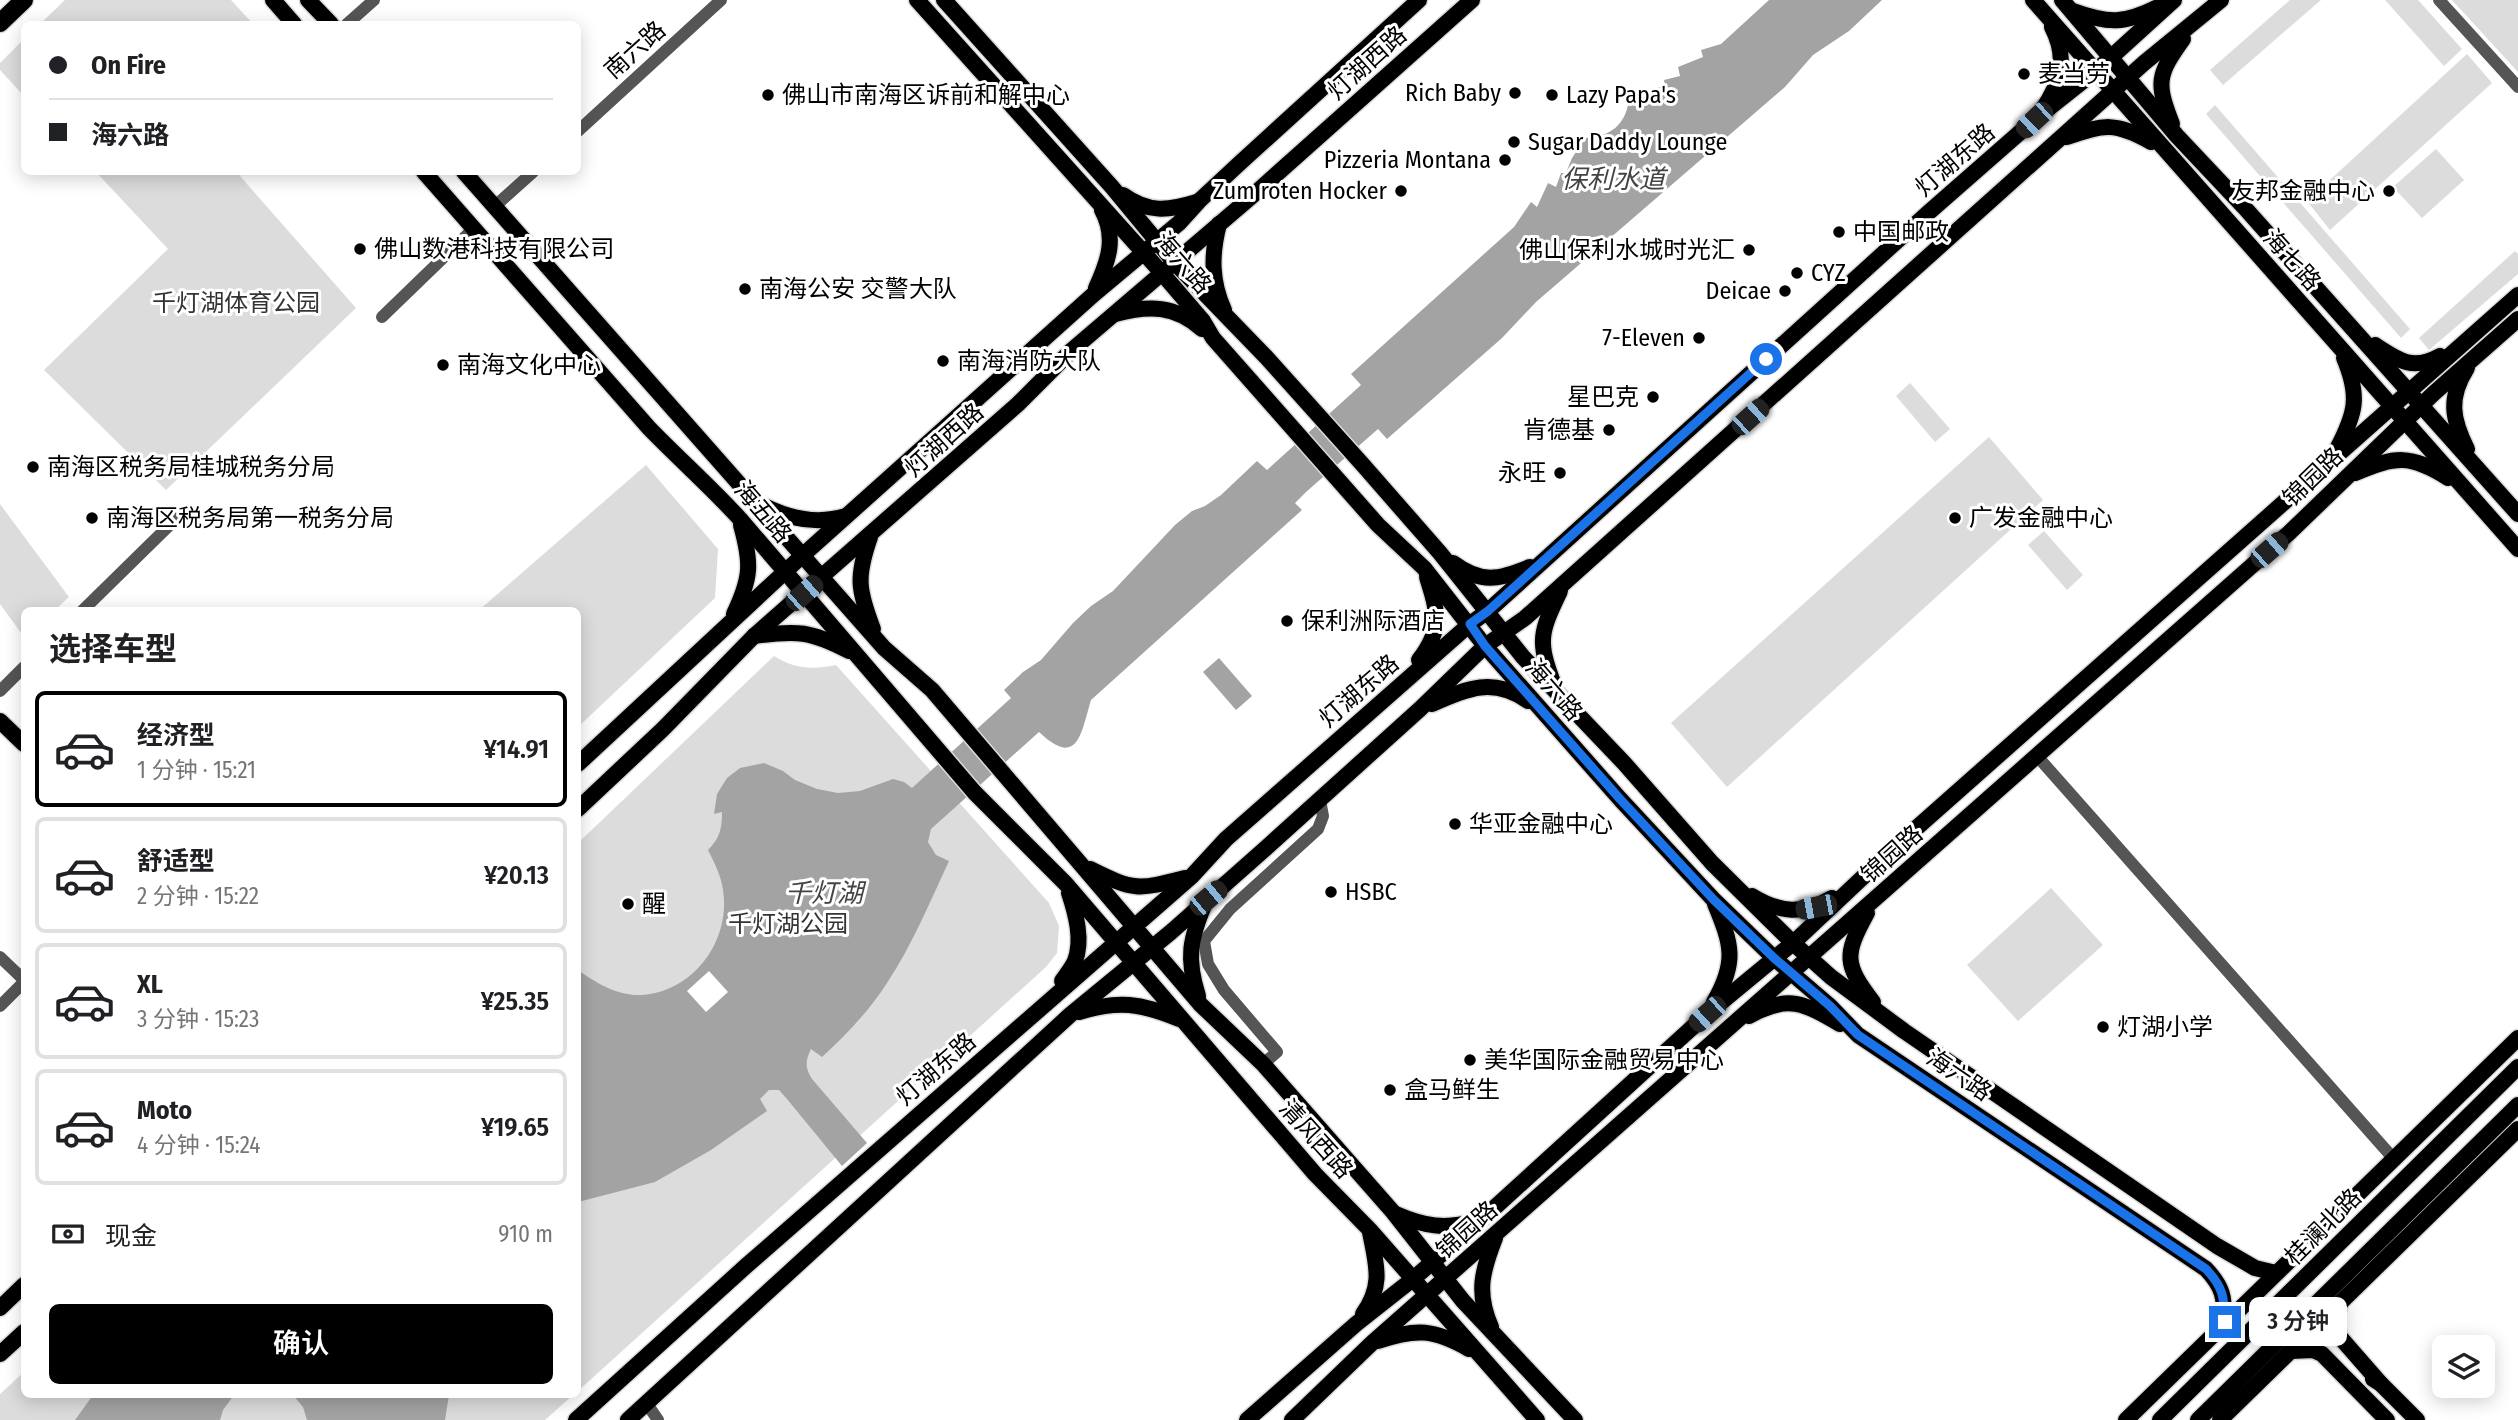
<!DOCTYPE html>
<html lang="zh">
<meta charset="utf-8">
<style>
body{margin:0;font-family:"Fira Sans Condensed","Noto Sans SC",sans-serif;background:#f6f6f6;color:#202124;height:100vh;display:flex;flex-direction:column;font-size:26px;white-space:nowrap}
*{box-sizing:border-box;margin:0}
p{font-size:23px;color:#757577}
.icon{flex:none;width:38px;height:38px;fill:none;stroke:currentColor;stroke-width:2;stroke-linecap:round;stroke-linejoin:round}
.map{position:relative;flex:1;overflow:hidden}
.side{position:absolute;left:21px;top:607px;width:560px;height:791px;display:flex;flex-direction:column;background:#fff;border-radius:10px;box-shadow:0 4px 18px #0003}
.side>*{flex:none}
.banner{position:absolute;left:21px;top:21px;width:560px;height:154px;border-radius:10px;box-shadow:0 4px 18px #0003;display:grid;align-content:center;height:154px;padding:0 28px;background:#fff}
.controls{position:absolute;left:2432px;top:1335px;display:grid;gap:14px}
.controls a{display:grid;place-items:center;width:63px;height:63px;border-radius:10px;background:#fff;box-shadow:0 4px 18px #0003;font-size:35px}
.end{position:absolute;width:32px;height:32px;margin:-16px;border:9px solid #1a73e8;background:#fff;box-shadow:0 0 0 4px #fff}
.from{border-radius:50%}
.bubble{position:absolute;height:49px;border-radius:10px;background:#fff;box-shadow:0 4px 18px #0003;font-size:23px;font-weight:600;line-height:49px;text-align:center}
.car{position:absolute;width:21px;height:42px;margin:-21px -10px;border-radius:9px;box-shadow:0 0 5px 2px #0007;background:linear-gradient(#222 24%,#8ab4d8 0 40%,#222 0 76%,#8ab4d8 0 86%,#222 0)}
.banner b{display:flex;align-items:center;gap:24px;height:66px;font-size:26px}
.banner b+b{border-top:2px solid #e0e0e0}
.banner i{width:18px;height:18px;background:#202124}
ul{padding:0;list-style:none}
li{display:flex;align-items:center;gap:21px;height:116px;margin:0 14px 10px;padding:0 14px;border:4px solid #e0e0e0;border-radius:10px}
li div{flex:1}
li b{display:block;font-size:26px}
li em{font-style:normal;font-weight:600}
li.current{border-color:#000}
li>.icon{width:63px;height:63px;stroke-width:1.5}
h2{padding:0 28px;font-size:32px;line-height:84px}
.pay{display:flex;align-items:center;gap:18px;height:77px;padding:0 28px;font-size:26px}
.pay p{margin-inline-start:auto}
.primary-button{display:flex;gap:14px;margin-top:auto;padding:14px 28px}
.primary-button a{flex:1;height:80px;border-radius:10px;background:#000;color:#fff;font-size:28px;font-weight:600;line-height:80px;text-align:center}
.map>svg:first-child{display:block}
</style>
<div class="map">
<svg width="2518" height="1420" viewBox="0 0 2518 1420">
<rect width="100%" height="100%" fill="#fff"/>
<g fill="#dcdcdc">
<path d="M65 0H231L253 24H40Z"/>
<path d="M2290 0H2321L2223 85 2210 70Z"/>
<path d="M2385 0H2418L2462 49 2444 66Z"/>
<path d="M2452 0H2518V72Z"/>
<path d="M24 39V96L0 70V63Z"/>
<path d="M2467 54 2492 83 2330 230 2307 201Z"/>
<path d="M2215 105 2410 329 2401 338 2206 114Z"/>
<path d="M2436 149 2464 180 2422 218 2393 187Z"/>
<path d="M96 172H244L240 176 356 308 166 490 44 370 168 249Z"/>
<path d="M2515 251 2518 254V274L2429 350 2419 338Z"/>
<path d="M1910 383 1950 429 1935 442 1896 396Z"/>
<path d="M1989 437 2043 500 1727 787 1671 723Z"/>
<path d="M646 465 718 549 715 598 578 727V611H478Z"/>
<path d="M0 504 69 597 54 611H24V637L0 604Z"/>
<path d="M2044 531 2083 575 2067 590 2028 545Z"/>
<path d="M774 656C795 669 811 670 836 665L1049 903 1059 926 1057 953 1046 967 578 1391V843Z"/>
<path d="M2051 888 2103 945 2018 1021 1967 965Z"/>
<path d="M24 1372V1395H573L545 1420H0V1394Z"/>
</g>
<g fill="#a3a3a3">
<path d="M1769 0H1882L1849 31 1813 55 1785 87 1536 302 1502 338 1387 439 1378 429 1306 492 1295 503 1302 510 1091 700C1081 733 1078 769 1039 732L931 829 928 842 936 855 949 861C930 902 912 945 887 983 869 1011 846 1035 822 1057L811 1049C805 1061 805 1068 812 1079L867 1143 842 1166 787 1099 779 1090H769L760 1099 767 1111 711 1150 655 1182 578 1202V970C596 983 618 996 641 995 694 992 731 940 723 890 721 875 714 862 708 850 720 838 722 828 722 812L714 814 717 794 727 778 740 768 764 763 783 771 795 780 817 789 838 793 860 791 893 779 904 782 912 788 1011 698 1004 690 1023 672 1041 660 1073 623 1091 606 1113 591 1175 525 1192 511 1205 506 1221 495 1257 461 1267 470 1361 385 1351 374 1514 227 1531 202 1537 207 1548 183 1556 187 1561 173H1566L1572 158 1585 138C1610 137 1626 125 1629 99L1665 85 1664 80 1680 76 1678 67 1703 57 1701 50 1721 44Z"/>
<path d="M1219 658 1252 696 1236 710 1203 672Z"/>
<path d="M93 1395H234L223 1410 220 1420H75Z"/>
<path d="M293 1395H449L445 1420H307L303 1407Z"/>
</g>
<path fill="#fff" d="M709 971 728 992 706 1012 687 991Z"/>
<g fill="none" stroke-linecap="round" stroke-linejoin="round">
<g stroke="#dbdbdb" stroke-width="19">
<g id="major">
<path d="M273 0 294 24"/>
<path d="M308 0 331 24"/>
<path d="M917 0 1161 272 1203 321 1213 338 1378 525 1424 568 1485 646 1620 799 1713 899 1774 958 1830 1006 1858 1035 2206 1269C2224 1288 2224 1298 2225 1323"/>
<path d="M944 0 1112 187 1174 262 1267 358 1363 465 1440 553 1523 657 1624 763 1712 863 1793 943 1831 977 1904 1031 2217 1246 2255 1268 2276 1273"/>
<path d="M2033 0 2518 549"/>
<path d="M2062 0 2177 136 2244 207 2518 514"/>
<path d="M2073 11C2109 24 2124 24 2158 7"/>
<path d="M2042 110C2061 83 2068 58 2052 27"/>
<path d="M2172 124C2156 83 2157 75 2183 39"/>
<path d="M2067 137C2105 124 2115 122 2151 142"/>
<path d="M424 172 649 428C679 459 711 487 740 519L975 793 1066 884 1315 1174 1370 1230 1537 1420"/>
<path d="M464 172 884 648 932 690 1201 1005 1263 1064 1393 1212 1463 1301 1575 1420"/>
<path d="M1123 195C1148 213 1168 211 1197 202"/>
<path d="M1219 224C1211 255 1211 281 1224 310"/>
<path d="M1096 288C1108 262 1117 238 1102 210"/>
<path d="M1115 314C1149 305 1175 305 1202 329"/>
<path d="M2375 345C2399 361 2413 371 2440 356"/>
<path d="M2467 368C2448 398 2452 419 2467 449"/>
<path d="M2337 449C2356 413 2360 396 2344 358"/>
<path d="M2355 473C2396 456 2410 454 2448 478"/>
<path d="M764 506C790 519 817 525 846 516"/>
<path d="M870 537C856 577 858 590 873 629"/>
<path d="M1453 563C1481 584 1499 580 1530 567"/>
<path d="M734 614C751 578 752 564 741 525"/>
<path d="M754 636C797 630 811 631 849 651"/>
<path d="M1419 660C1443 629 1438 612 1427 577"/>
<path d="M1554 685C1537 641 1540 633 1560 591"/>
<path d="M1432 704C1467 688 1494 677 1528 701"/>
<path d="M0 721 24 744"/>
<path d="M578 764 803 555 1094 294 1179 223 1199 201 1241 162 1419 0"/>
<path d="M578 809 663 729 754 636 1018 404 1072 350 1251 197 1472 0"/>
<path d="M1090 869C1134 891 1138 890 1185 878"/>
<path d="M1752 896C1780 913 1803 915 1832 898"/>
<path d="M1867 913C1844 955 1844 964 1873 1002"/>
<path d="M1062 981C1066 975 1072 968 1075 961 1083 940 1076 914 1069 893"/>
<path d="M1198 996C1186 958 1190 939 1205 903"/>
<path d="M1714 1002C1737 962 1732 945 1715 904"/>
<path d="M1079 1012C1118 1000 1141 1003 1179 1019"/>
<path d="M1749 1016C1788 994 1804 1003 1840 1024"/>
<path d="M1396 1214C1423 1226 1446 1230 1475 1221"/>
<path d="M2340 1303 2336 1319 2339 1336 2381 1384"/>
<path d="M0 1308 24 1285"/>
<path d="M1363 1314C1384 1285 1376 1264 1370 1232"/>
<path d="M1491 1327C1476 1293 1482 1271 1495 1238"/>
<path d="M1378 1341C1416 1328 1434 1329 1469 1349"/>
<path d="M2291 1351 2313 1350 2322 1354 2387 1420"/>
<path d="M0 1354 24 1332"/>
<path d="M2373 1379 2381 1384 2417 1420"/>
<path d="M576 1420 746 1266 1191 877 1226 839 1470 624 1488 611 1928 213 2034 120 2097 70 2174 0"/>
<path d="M628 1420 1070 1015 1171 932 1266 848 1420 709 1485 646 1525 618 2144 63 2221 0"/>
<path d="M1247 1420 1356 1324 1413 1279 1481 1220 1707 1014 1793 943 1895 847 2518 295"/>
<path d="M1292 1420 1372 1343 2289 533 2433 394 2518 319"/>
<path d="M2126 1420 2518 1038"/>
<path d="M2160 1420 2518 1067"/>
<path d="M2198 1420 2518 1105"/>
<path d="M2220 1420 2518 1129"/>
</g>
</g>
<g stroke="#dbdbdb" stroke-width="21">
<path id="highway" d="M0 23 24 0"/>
</g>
<g stroke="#555" stroke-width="12">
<path d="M2439 0 2518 87"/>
<path d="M347 24 374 0"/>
<path d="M578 131 721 0"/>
<path d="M495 206 533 172"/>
<path d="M382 317 474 228"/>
<path d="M82 611 183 512"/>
<path d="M0 691 24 667"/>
<path d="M2037 756 2393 1158"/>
<path d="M0 957 24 980"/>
<path d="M0 1006 24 982"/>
<path d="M1263 1064 1277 1052 1224 990 1208 964 1204 941 1230 909 1318 829 1323 816 1320 800"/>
<path d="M647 1404 658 1420"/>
</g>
<use href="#major" stroke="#000" stroke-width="16"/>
<use href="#highway" stroke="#000" stroke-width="18"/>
</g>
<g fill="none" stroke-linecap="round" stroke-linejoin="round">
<path stroke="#1a73e8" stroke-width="9" d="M1766 359 1488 611 1470 624 1485 646 1620 799 1713 899 1774 958 1830 1006 1858 1035 2206 1269C2224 1288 2224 1298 2225 1322"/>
</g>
<g fill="#000" stroke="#fff" stroke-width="2.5">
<circle cx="2024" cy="74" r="7"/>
<circle cx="1515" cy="93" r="7"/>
<circle cx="768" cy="95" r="7"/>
<circle cx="1552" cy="95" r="7"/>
<circle cx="1514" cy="142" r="7"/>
<circle cx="1505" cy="160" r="7"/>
<circle cx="1401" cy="191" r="7"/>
<circle cx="2389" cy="191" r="7"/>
<circle cx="1839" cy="232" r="7"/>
<circle cx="360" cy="249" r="7"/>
<circle cx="1749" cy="250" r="7"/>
<circle cx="1797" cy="273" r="7"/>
<circle cx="745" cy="289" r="7"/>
<circle cx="1785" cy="291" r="7"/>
<circle cx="1699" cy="338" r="7"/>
<circle cx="943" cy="361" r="7"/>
<circle cx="443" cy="365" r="7"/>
<circle cx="1653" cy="397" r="7"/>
<circle cx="1609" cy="430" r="7"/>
<circle cx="33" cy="467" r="7"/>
<circle cx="1560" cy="473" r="7"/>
<circle cx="92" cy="518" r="7"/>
<circle cx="1955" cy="518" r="7"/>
<circle cx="1287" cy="621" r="7"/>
<circle cx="1455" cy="824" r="7"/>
<circle cx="1331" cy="892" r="7"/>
<circle cx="628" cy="904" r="7"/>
<circle cx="2103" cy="1027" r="7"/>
<circle cx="1470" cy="1060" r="7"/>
<circle cx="1390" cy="1090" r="7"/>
</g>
<g text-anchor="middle" stroke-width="6" stroke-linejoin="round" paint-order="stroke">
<g font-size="24" fill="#000" stroke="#fff">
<text transform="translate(635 50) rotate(-42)" y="8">南六路</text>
<text transform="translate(1367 63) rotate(-42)" y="8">灯湖西路</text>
<text transform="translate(1955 160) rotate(-41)" y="8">灯湖东路</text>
<text transform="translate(2292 260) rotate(48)" y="8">海七路</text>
<text transform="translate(1183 263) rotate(49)" y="8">海六路</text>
<text transform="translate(944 440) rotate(-42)" y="8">灯湖西路</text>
<text transform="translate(2313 477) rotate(-44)" y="8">锦园路</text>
<text transform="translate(763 512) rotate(49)" y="8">海五路</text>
<text transform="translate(1554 690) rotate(49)" y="8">海六路</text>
<text transform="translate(1359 691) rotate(-41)" y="8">灯湖东路</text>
<text transform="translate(1892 854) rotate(-42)" y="8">锦园路</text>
<text transform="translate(936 1069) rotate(-41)" y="8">灯湖东路</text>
<text transform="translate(1959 1075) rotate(34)" y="8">海六路</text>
<text transform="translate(1316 1139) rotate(48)" y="8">清风西路</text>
<text transform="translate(2323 1227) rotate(-45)" y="8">桂澜北路</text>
<text transform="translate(1467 1230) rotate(-42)" y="8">锦园路</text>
</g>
<g font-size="24" fill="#000" stroke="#fff" text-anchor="start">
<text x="2038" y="82">麦当劳</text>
<text x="1501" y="101" text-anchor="end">Rich Baby</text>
<text x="782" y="103">佛山市南海区诉前和解中心</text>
<text x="1566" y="103">Lazy Papa's</text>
<text x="1528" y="150">Sugar Daddy Lounge</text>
<text x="1491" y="168" text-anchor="end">Pizzeria Montana</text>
<text x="1387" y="199" text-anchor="end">Zum roten Hocker</text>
<text x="2375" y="199" text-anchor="end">友邦金融中心</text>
<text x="1853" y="240">中国邮政</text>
<text x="374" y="257">佛山数港科技有限公司</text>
<text x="1735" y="258" text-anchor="end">佛山保利水城时光汇</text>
<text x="1811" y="281">CYZ</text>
<text x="759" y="297">南海公安 交警大队</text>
<text x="1771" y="299" text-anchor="end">Deicae</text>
<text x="1685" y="346" text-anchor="end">7-Eleven</text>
<text x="957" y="369">南海消防大队</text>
<text x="457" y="373">南海文化中心</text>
<text x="1639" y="405" text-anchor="end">星巴克</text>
<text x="1595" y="438" text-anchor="end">肯德基</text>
<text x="47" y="475">南海区税务局桂城税务分局</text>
<text x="1546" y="481" text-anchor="end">永旺</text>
<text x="106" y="526">南海区税务局第一税务分局</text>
<text x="1969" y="526">广发金融中心</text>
<text x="1301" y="629">保利洲际酒店</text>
<text x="1469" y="832">华亚金融中心</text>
<text x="1345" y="900">HSBC</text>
<text x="642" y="912">醒</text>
<text x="2117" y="1035">灯湖小学</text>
<text x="1484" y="1068">美华国际金融贸易中心</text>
<text x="1404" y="1098">盒马鲜生</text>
</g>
<g font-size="24" fill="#333" stroke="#fff">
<text x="236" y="311">千灯湖体育公园</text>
<text x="788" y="932">千灯湖公园</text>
</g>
<g font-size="26" font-style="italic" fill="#444" stroke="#fff">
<text x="1613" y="188">保利水道</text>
<text x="824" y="902">千灯湖</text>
</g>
</g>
</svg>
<div class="controls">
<a><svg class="icon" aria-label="layers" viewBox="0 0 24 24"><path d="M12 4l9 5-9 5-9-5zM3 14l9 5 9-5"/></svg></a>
</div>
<i class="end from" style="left:1766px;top:359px"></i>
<i class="end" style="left:2225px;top:1322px"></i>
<div class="bubble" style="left:2249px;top:1297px;width:98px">3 分钟</div>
<i class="car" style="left:2034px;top:120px;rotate:227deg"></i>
<i class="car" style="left:1750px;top:417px;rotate:48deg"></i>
<i class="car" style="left:2269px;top:550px;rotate:49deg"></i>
<i class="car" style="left:804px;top:593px;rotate:49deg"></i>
<i class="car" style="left:1208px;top:898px;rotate:50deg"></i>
<i class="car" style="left:1816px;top:907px;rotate:259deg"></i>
<i class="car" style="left:1707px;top:1014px;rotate:228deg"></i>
<div class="banner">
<b><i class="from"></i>On Fire</b>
<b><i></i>海六路</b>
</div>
<section class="side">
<h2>选择车型</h2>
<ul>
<li class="current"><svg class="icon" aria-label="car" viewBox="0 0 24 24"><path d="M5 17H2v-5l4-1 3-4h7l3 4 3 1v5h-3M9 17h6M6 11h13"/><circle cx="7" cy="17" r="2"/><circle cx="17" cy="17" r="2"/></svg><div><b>经济型</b><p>1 分钟 · 15:21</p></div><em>¥14.91</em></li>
<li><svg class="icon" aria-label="car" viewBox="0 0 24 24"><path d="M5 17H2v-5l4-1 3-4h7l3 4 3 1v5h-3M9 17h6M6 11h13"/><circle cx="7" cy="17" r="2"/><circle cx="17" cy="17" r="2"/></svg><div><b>舒适型</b><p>2 分钟 · 15:22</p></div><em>¥20.13</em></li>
<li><svg class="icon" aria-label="car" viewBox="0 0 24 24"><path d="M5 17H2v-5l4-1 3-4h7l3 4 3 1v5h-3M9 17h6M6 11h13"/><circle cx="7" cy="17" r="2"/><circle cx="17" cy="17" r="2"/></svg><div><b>XL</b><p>3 分钟 · 15:23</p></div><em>¥25.35</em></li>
<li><svg class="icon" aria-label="car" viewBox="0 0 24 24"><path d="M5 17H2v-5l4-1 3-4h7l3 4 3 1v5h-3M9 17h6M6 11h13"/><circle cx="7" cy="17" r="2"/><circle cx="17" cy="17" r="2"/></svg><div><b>Moto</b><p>4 分钟 · 15:24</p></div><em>¥19.65</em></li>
</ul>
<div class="pay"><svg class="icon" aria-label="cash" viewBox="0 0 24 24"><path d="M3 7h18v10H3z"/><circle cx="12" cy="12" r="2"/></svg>现金<p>910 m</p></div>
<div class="primary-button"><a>确认</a></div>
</section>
</div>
